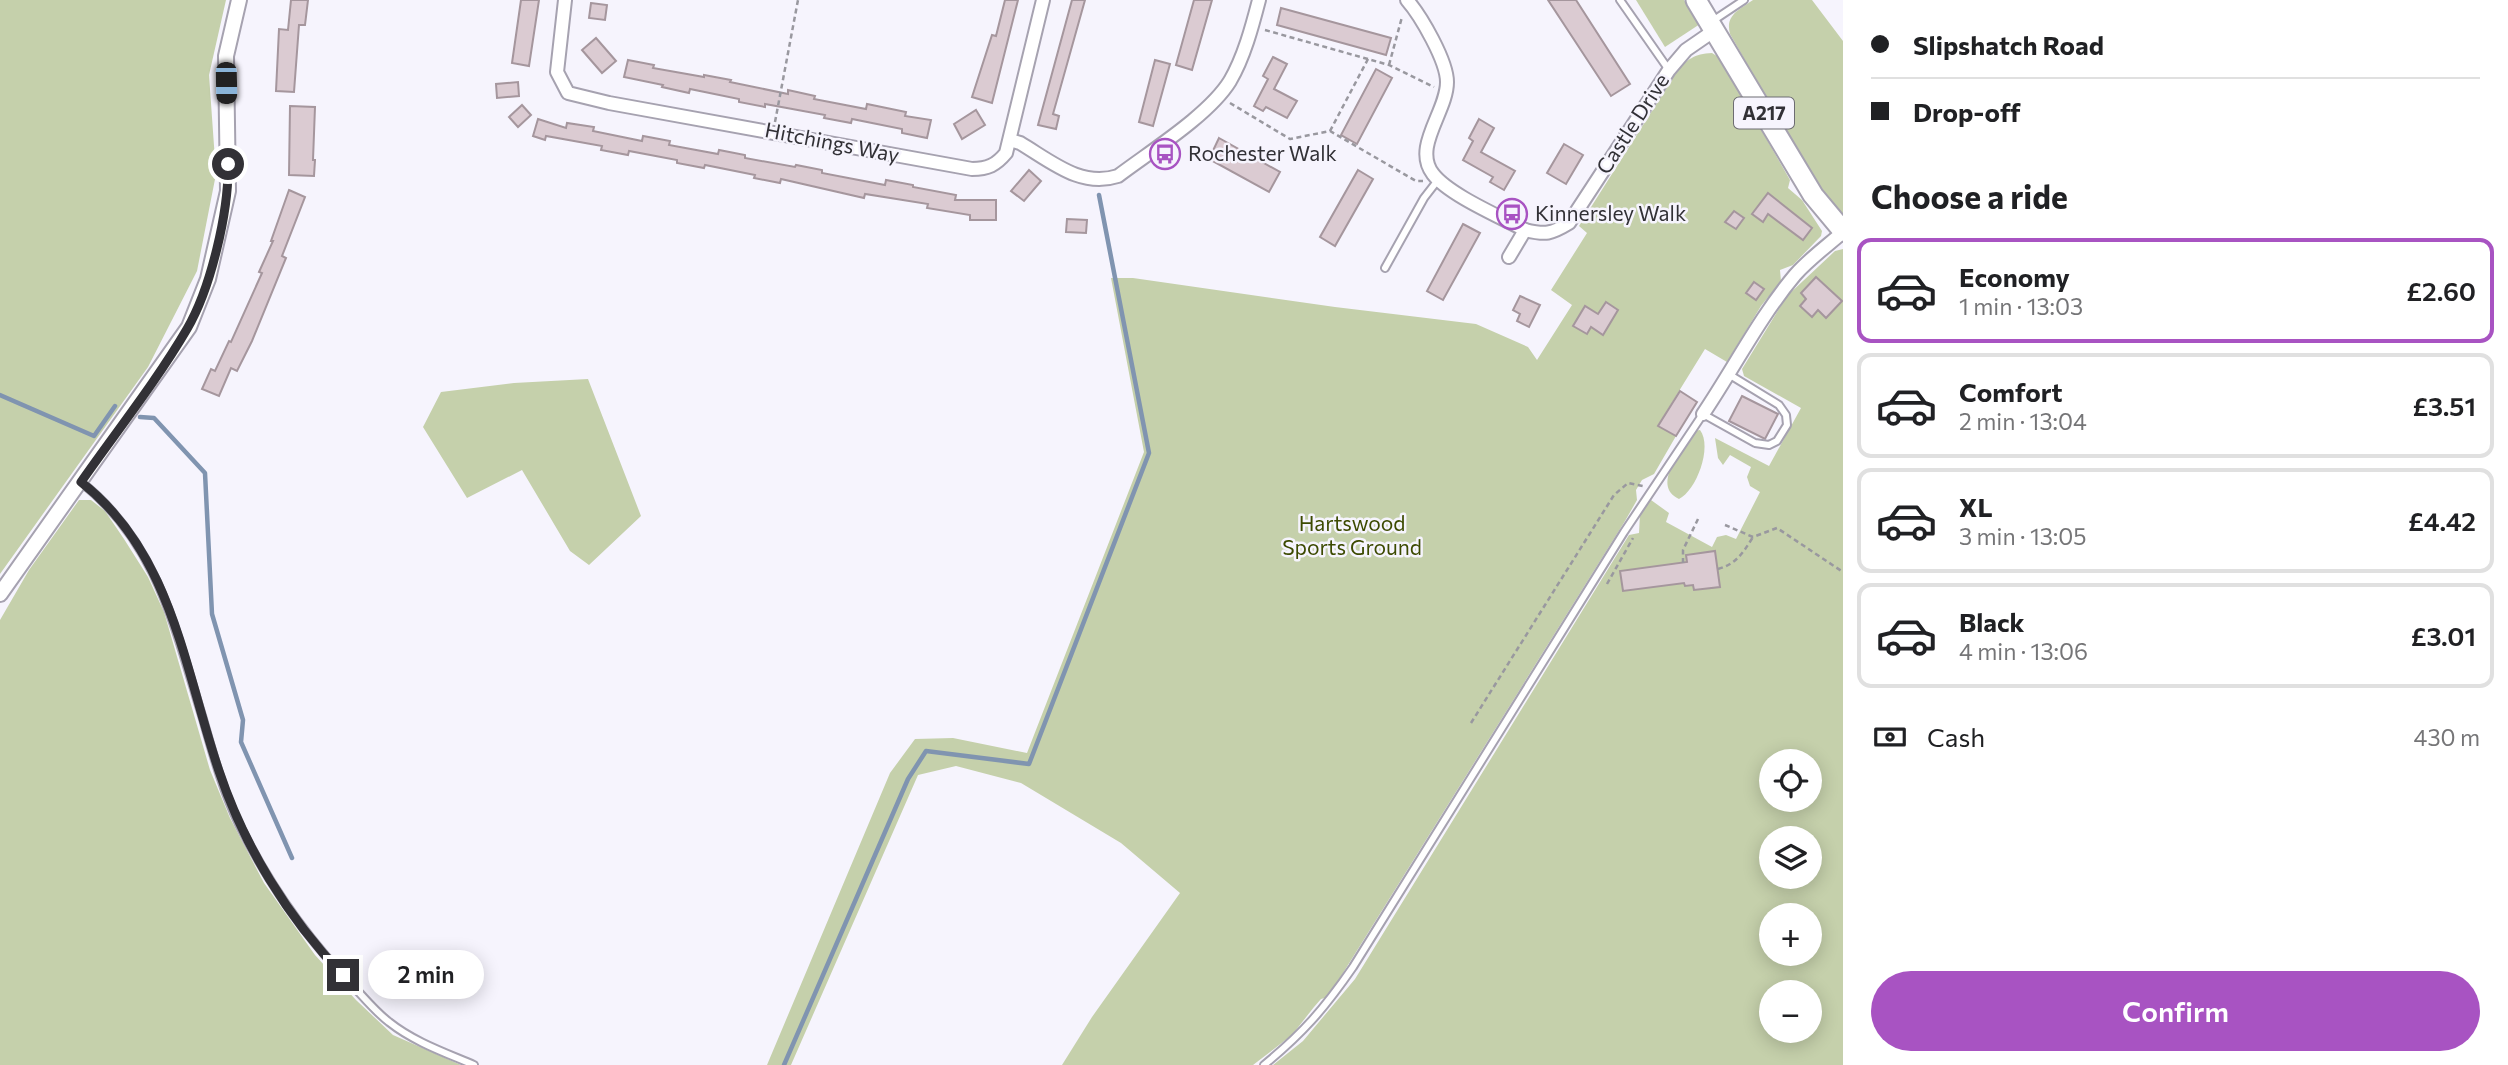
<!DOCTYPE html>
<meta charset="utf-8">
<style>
body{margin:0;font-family:Commissioner,sans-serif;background:#f6f6f6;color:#202124;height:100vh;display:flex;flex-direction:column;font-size:26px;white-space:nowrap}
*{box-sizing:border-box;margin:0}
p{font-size:23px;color:#757577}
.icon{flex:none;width:38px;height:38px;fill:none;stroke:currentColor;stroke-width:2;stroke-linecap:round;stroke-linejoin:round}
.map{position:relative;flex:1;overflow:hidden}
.sheet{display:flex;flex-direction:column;background:#fff;width:665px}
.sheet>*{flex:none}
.top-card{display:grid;align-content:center;height:154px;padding:0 28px;background:#fff}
.tools{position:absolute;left:1759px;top:749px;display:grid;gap:14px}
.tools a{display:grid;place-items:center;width:63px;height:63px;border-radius:50%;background:#fff;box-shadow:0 4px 18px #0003;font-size:35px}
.end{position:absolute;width:32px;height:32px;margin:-16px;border:9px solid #323136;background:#fff;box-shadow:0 0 0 4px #fff}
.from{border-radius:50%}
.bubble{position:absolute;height:49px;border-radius:24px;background:#fff;box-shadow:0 4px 18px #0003;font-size:23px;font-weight:600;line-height:49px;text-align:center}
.car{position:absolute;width:21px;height:42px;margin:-21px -10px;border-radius:9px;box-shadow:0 0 5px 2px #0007;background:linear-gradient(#222 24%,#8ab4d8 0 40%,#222 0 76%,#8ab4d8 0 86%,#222 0)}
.top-card b{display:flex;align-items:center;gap:24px;height:66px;font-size:26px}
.top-card b+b{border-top:2px solid #e0e0e0}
.top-card i{width:18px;height:18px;background:#202124}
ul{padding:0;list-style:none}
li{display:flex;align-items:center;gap:21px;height:105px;margin:0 14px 10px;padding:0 14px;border:4px solid #e0e0e0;border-radius:14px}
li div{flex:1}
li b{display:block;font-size:26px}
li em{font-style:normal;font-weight:600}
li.active{border-color:#a853c2}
li>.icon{width:63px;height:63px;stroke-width:1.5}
h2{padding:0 28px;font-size:32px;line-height:84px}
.pay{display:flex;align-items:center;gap:18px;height:77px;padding:0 28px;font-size:26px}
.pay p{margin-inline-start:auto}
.cta{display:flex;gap:14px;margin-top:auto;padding:14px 28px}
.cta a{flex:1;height:80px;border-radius:42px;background:#a853c2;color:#fff;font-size:28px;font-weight:600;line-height:80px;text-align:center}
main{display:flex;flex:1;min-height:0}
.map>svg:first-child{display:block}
</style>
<main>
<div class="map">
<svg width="1843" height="1065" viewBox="0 0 1843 1065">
<rect width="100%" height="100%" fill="#f6f4fd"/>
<g fill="#c5d0ab" fill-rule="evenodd">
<path d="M0 0H226L209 75 216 174 197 271 148 367 0 574Z"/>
<path d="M1636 0H1684L1700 24 1665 47Z"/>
<path d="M1753 0H1812L1843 41V220L1817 186 1730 34C1725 15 1739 10 1753 0Z"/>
<path d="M1712 53 1720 58 1790 180 1788 188 1802 200 1822 231 1821 236 1793 265 1780 270 1781 281 1761 306 1727 362 1705 349 1658 425 1676 436 1654 474 1642 480 1636 490 1637 500 1625 521 1328 997 1321 999 1314 1007 1292 1035 1253 1065H1062L1092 1017 1180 893 1121 843 1021 783 956 766 918 775 791 1065H767L890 773 915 739 953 738 1027 753 1144 452 1111 278H1133L1335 307 1476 324 1528 347 1537 360 1572 305 1551 290 1587 233 1579 226 1676 73C1687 59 1694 54 1712 53Z"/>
<path d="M1843 249V1065H1273L1303 1041 1355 979 1629 535 1639 533 1640 514 1651 500 1669 513 1666 522 1712 547 1717 537 1726 535 1736 539 1760 492 1750 486 1747 477 1751 467 1730 455 1723 465 1718 458 1715 438 1769 466 1801 408 1744 376 1742 369 1787 296 1835 251ZM1715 551 1720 587 1694 590 1693 585 1685 586 1684 583 1623 590 1620 571 1687 562 1686 555ZM1771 761H1810V800H1771ZM1771 838H1810V877H1771ZM1771 915H1810V954H1771ZM1771 992H1810V1031H1771Z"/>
<path d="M588 379 641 516 589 565 570 551 522 470 467 498 423 427 441 392 514 383Z"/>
<path d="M1700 430C1713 447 1696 491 1679 499 1650 485 1684 448 1694 431Z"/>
<path d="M79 500H91L105 511 124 539 148 577 164 612 210 770 230 818 264 883 315 955 356 1000 393 1035 461 1065H0V620L29 570Z"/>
</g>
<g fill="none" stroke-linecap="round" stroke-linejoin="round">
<g stroke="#8094b0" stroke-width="4.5">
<path d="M0 395 94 436 115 406"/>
<path d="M140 417 154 418 205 473 212 614 243 720 241 742 292 858"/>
<path d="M784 1065 908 779 926 751 1029 764 1149 453 1099 195"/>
</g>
</g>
<g fill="#dbcbd2" stroke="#a5969d" stroke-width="2">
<path d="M291 0H308L305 25H299L294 92 276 91 279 29 288 30Z"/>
<path d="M521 0H539L529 66 512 63Z"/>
<path d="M1005 0H1018L992 103 972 97 992 35 996 36Z"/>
<path d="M1072 0H1085L1053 114 1059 116 1056 129 1038 125Z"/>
<path d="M1194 0H1212L1192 70 1176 65Z"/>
<path d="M1548 0H1576L1630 84 1611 96Z"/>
<path d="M591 3 607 5 605 20 589 18Z"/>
<path d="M1281 8 1391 38 1386 55 1277 25Z"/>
<path d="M596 38 616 61 602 73 582 50Z"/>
<path d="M1273 57 1287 64 1274 89 1297 101 1287 118 1266 107 1263 111 1254 106 1268 79 1263 76Z"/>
<path d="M628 60 654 65 653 68 704 77V75L731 80 730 82 788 94V90L815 96 814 99 866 109 867 104 906 112 905 116 931 120 927 138 902 133V129L852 119 851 123 824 118 825 115 765 104V107L739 102V99L690 89 689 93 662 87 663 85 624 77Z"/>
<path d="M1155 60 1170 64 1153 126 1139 122Z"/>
<path d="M1376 69 1392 78 1357 144 1341 135Z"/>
<path d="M518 82 519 96 497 98 496 84Z"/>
<path d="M522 105 531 115 518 127 509 117Z"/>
<path d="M290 106 315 107 313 160H315L314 176 289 175Z"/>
<path d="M976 110 985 125 962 139 954 124Z"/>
<path d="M538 119 566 128 567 123 594 127 593 131 642 141 643 136 670 141 669 145 718 154 719 150 745 155V158L795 167 796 165 822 170V173L885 185 886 180 913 185V187L956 195 955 200H996V220H970V215L927 208 928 204 865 194 864 198 781 179 780 183 754 178 755 175 705 165 704 168 677 163V160L629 151 628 155 601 150 602 146 546 136 545 140 533 136Z"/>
<path d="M1479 119 1494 128 1481 152 1515 171 1504 190 1490 182 1493 177 1463 160 1473 141 1469 138Z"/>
<path d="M1219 138 1280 172 1269 192 1209 159Z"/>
<path d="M1564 144 1583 155 1566 184 1547 173Z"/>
<path d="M1029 170 1041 181 1024 201 1011 191Z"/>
<path d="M1358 170 1373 179 1335 246 1320 237Z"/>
<path d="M289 190 305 197 282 256 286 258 252 341 237 371 231 368 219 396 202 389 211 369 215 371 229 341 231 342 262 273 259 272 273 241H271Z"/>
<path d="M1768 193 1812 228 1803 240 1768 214 1763 222 1752 214Z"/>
<path d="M1734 211 1744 218 1736 229 1725 222Z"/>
<path d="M1067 219 1087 220 1086 233 1066 232Z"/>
<path d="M1463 224 1480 233 1443 300 1427 291Z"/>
<path d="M1816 277 1842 301 1826 318 1818 310 1812 317 1800 306 1806 299 1801 293Z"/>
<path d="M1754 282 1764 289 1756 300 1746 293Z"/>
<path d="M1520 296 1540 305 1529 327 1517 321 1520 314 1513 310Z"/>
<path d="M1606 302 1618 310 1603 335 1591 327 1587 334 1573 326 1585 306 1598 314Z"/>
<path d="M1680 391 1697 402 1676 436 1658 426Z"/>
<path d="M1742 396 1778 414 1765 439 1729 421Z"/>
<path d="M1715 551 1720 587 1694 590 1693 585 1685 586 1684 583 1623 591 1620 571 1687 562 1686 555Z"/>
</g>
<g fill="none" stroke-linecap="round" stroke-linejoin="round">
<g stroke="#a6a2b0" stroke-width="10">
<g id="service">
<path d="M1620 0 1669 70"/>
<path d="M1711 22 1744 0"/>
<path d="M1385 268 1424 198 1438 180"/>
<path d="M81 482C158 543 175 629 203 719 213 754 223 791 239 824 269 885 308 940 355 988 366 1000 377 1013 389 1022 414 1042 446 1053 474 1065"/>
<path d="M1264 1065C1303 1033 1324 1009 1353 967L1624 532 1703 414 1755 443 1769 445 1777 441 1787 425 1786 415 1779 405 1730 375"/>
</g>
</g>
<g stroke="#a6a2b0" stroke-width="16">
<g id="minor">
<path d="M565 0 557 72 568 93 609 103 972 169C988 169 996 165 1006 153L1043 0"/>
<path d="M1407 0C1421 16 1447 61 1447 82 1447 112 1412 147 1433 174 1449 195 1501 217 1525 230 1546 235 1551 234 1569 223L1669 70 1686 50 1715 30"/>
<path d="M1010 140 1020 143C1052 162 1081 188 1118 176 1151 151 1209 115 1230 81 1244 57 1252 27 1259 0"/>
<path d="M1509 257 1525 230"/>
<path d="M1703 414C1734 368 1759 318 1795 275 1809 259 1827 246 1843 232"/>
</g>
</g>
<g stroke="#a6a2b0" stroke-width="18">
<path id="tertiary" d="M0 594 189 327 208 279 228 191 226 56 239 0"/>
</g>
<g stroke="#a6a2b0" stroke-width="23">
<path id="primary" d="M1696 0 1813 195 1843 231"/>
</g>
<g stroke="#99989f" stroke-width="2.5" stroke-dasharray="5 3.5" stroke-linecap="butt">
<path d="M1265 30 1389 65 1434 87"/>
<path d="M1389 65 1402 17"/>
<path d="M1230 103 1290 139 1330 131 1416 181H1423"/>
<path d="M775 122 798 0"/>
<path d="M1330 131 1368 59"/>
<path d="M1725 525 1753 537 1777 528 1843 572"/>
<path d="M1683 563V550L1698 519"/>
<path d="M1718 569C1736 564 1743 553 1753 537"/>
<path d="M1607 584 1633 538"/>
<path d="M1471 723 1614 495 1628 483 1643 486"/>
</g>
<use href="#service" stroke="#fff" stroke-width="6"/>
<use href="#minor" stroke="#fff" stroke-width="12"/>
<use href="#tertiary" stroke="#fff" stroke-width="14"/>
<use href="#primary" stroke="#fff" stroke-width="19"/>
</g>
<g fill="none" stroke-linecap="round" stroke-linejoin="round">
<path stroke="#323136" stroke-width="9" d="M228 164C229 211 211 288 187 329 156 382 116 432 81 482 172 553 184 668 219 771 244 846 288 918 343 975"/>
</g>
<defs>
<g id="bus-ring" transform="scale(1.575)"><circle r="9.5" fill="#f6f4fd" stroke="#a853c2" stroke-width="1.5"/><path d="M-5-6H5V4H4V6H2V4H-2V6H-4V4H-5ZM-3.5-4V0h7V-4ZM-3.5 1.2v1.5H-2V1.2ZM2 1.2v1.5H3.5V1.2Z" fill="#a853c2"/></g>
</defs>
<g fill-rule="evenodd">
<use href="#bus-ring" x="1165" y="154"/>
<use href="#bus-ring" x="1512" y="214"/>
</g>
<g text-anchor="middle" stroke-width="5" stroke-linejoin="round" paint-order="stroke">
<rect fill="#f6f4fd" stroke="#6d6c72" stroke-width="2" x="1734" y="97.5" width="60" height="31" rx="5"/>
<g font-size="19" font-weight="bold" fill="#323136">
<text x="1764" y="120">A217</text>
</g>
<g font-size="21" fill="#323136" stroke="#f6f4fd">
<text transform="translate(1633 124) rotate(-57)" y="7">Castle Drive</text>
<text transform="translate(832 143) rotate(11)" y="7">Hitchings Way</text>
</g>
<g font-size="21" fill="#323136" stroke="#f6f4fd" text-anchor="start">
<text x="1188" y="161">Rochester Walk</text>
<text x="1535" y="221">Kinnersley Walk</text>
</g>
<g font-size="21" fill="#3c4a00" stroke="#f6f4fd">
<text x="1352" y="531">Hartswood<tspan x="1352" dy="24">Sports Ground</tspan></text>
</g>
</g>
</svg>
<div class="tools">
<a><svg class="icon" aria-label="locate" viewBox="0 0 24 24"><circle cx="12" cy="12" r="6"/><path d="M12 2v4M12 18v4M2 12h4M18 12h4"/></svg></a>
<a><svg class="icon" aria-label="layers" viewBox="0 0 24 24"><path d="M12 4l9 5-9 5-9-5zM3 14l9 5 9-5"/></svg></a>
<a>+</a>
<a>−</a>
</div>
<i class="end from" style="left:228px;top:164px"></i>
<i class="end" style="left:343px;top:975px"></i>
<div class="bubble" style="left:368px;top:950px;width:116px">2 min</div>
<i class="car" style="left:226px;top:83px;rotate:179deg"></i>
</div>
<section class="sheet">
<div class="top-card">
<b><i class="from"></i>Slipshatch Road</b>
<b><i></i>Drop-off</b>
</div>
<h2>Choose a ride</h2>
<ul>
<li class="active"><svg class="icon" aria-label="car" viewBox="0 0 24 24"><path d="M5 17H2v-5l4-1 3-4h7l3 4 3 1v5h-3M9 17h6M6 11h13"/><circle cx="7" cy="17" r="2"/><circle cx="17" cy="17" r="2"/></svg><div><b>Economy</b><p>1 min · 13:03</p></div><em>£2.60</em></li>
<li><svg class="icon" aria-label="car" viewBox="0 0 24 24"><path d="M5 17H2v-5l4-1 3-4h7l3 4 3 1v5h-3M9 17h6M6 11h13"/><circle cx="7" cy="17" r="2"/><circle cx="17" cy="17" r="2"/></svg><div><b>Comfort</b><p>2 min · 13:04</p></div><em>£3.51</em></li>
<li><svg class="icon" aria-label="car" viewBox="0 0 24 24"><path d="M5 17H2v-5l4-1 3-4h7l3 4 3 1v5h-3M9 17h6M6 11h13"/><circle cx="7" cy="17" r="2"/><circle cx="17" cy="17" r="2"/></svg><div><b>XL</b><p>3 min · 13:05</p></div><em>£4.42</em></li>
<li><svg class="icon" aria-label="car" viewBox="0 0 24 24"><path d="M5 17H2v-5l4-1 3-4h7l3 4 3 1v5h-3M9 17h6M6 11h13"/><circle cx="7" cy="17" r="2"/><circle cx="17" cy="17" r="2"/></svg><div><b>Black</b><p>4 min · 13:06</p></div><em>£3.01</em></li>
</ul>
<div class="pay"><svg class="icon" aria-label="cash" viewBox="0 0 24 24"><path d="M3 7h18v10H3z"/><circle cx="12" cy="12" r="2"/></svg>Cash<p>430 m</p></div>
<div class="cta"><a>Confirm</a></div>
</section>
</main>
